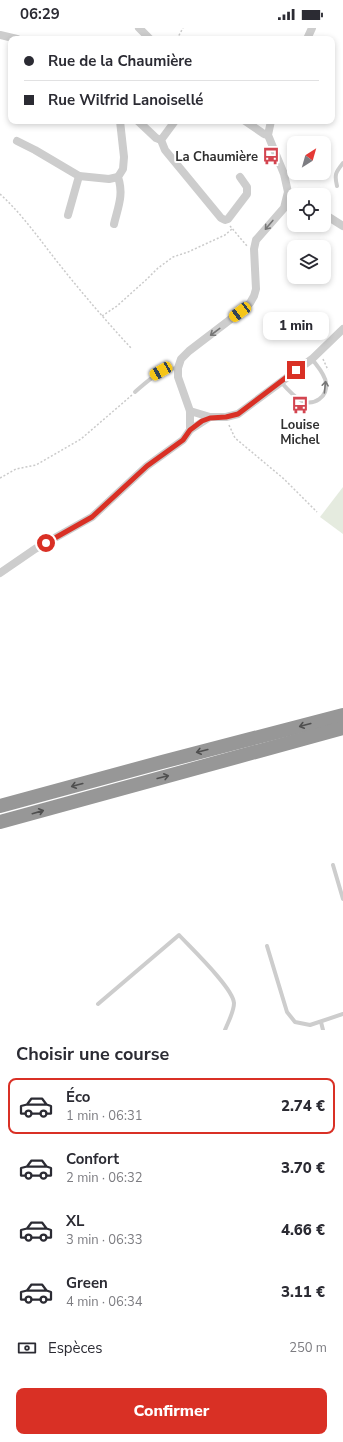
<!DOCTYPE html>
<html lang="fr">
<meta charset="utf-8">
<style>
body{margin:0;font-family:"Nunito Sans",sans-serif;background:#f2f2f3;color:#2b2b33;height:100vh;display:flex;flex-direction:column;font-size:15px;white-space:nowrap}
*{box-sizing:border-box;margin:0}
p{font-size:13px;color:#7c7c81}
.icon{flex:none;width:22px;height:22px;fill:none;stroke:currentColor;stroke-width:2;stroke-linecap:round;stroke-linejoin:round}
.map{position:relative;height:1002px;overflow:hidden}
.panel{display:flex;flex-direction:column;background:#fff;flex:1}
.panel>*{flex:none}
.guide{position:absolute;left:8px;top:8px;width:327px;height:88px;border-radius:8px;box-shadow:0 2px 6px #0003;display:grid;align-content:center;height:88px;padding:0 16px;background:#fff}
.needle{width:26px;rotate:37deg}
.fabs{position:absolute;left:287px;top:108px;display:grid;gap:8px}
.fabs a{display:grid;place-items:center;width:44px;height:44px;border-radius:8px;background:#fff;box-shadow:0 2px 6px #0003;font-size:20px}
.end{position:absolute;width:18px;height:18px;margin:-9px;border:5px solid #d93025;background:#fff;box-shadow:0 0 0 2px #fff}
.from{border-radius:50%}
.bubble{position:absolute;height:28px;border-radius:8px;background:#fff;box-shadow:0 2px 6px #0003;font-size:13px;font-weight:800;line-height:28px;text-align:center}
.car{position:absolute;width:12px;height:24px;margin:-12px -6px;border-radius:5px;box-shadow:0 0 3px 1px #0007;background:linear-gradient(#f5c518 24%,#345 0 40%,#f5c518 0 76%,#345 0 86%,#f5c518 0)}
.guide b{display:flex;align-items:center;gap:14px;height:38px;font-size:15px}
.guide b+b{border-top:1px solid #e1e1e2}
.guide i{width:10px;height:10px;background:#2b2b33}
ul{padding:0;list-style:none}
li{display:flex;align-items:center;gap:12px;height:56px;margin:0 8px 6px;padding:0 8px;border:2px solid transparent;border-radius:8px}
li div{flex:1}
li b{display:block;font-size:15px}
li em{font-style:normal;font-weight:800}
li.active{border-color:#d93025}
li>.icon{width:36px;height:36px;stroke-width:1.5}
h2{padding:0 16px;font-size:18px;line-height:48px}
.pay{display:flex;align-items:center;gap:10px;height:44px;padding:0 16px;font-size:15px}
.pay p{margin-inline-start:auto}
.cta{display:flex;gap:8px;margin-top:auto;padding:8px 16px}
.cta a{flex:1;height:46px;border-radius:8px;background:#d93025;color:#fff;font-size:16px;font-weight:800;line-height:46px;text-align:center}
.status{display:flex;justify-content:space-between;align-items:center;height:28px;padding:0 20px;background:#fff;direction:ltr}
.status svg{height:11px;fill:currentColor}
.map>svg:first-child{display:block}
</style>
<div class="status"><b>06:29</b><svg viewBox="0 0 49 12"><path d="M0 12V9h3v3zM5 12V6h3v6zM10 12V3h3v9zM15 12V0h3v12zM26 1h20v11H26zM47 4h2v5h-2z"/></svg></div>
<div class="map">
<svg width="343" height="1002" viewBox="0 0 343 1002">
<rect width="100%" height="100%" fill="#fff"/>
<path fill="#e5ebdf" d="M343 459V506L320 489Z"/>
<g fill="none" stroke-linecap="round" stroke-linejoin="round">
<g stroke="#cacaca" stroke-width="1.5" stroke-dasharray="2 2" stroke-linecap="butt">
<path d="M177 11 183 0"/>
<path d="M0 166C23 187 40 212 59 236 82 265 106 293 131 320"/>
<path d="M230 198 247 218"/>
<path d="M102 288 117 278 147 251 158 240 173 229 188 224 225 207 232 201"/>
<path d="M323 331 328 342"/>
<path d="M229 397 235 410 284 451 317 484"/>
<path d="M0 450 16 441 36 437 81 411 132 367"/>
</g>
<g stroke="#cdcdcd" stroke-width="4">
<path d="M337 158C334 146 336 144 343 135"/>
<path d="M281 354C287 361 294 369 302 373 314 378 328 369 326 355 325 346 317 338 312 331"/>
<path d="M135 364C148 353 159 341 178 340"/>
<path d="M333 837 343 871"/>
<path d="M267 918 287 984 295 994 310 997 343 986"/>
<path d="M98 976 179 907C191 920 233 960 234 975 234 984 228 994 225 1002"/>
<path d="M321 994 323 1002"/>
</g>
<g stroke="#cdcdcd" stroke-width="8">
<path d="M139 0 150 11"/>
<path d="M0 7 17 11"/>
<path d="M307 11 312 0"/>
<path d="M138 93 156 110 161 112"/>
<path d="M175 93 161 112 165 122 221 190 225 192 228 191 247 166V159L240 149"/>
<path d="M245 93 264 106 268 107"/>
<path d="M17 113 35 122 79 148 68 187"/>
<path d="M79 148 109 151 118 149"/>
<path d="M324 186 343 198"/>
<path d="M114 196C118 179 124 167 118 149L123 141 124 129 120 93"/>
<path d="M190 383 210 389"/>
<path d="M190 402 210 389H226L238 386 312 331 343 301"/>
<path d="M0 545 35 521 92 489 147 438 183 412 190 402V383L178 349V340L181 331 189 323 240 284 250 275 254 268 256 261 254 221 256 212 284 180 288 164 284 146 268 107 271 93"/>
</g>
<g stroke="#979797" stroke-width="14">
<path d="M0 778 162 734 343 687"/>
<path d="M0 794 343 700"/>
</g>
</g>
<defs><path id="oneway-shaft" d="M-6 0H5M1.5-3L5.5 0L1.5 3" fill="none" stroke-width="1.6" stroke-linecap="round" stroke-linejoin="round"/></defs>
<g stroke="#777">
<use href="#oneway-shaft" transform="translate(269 197) rotate(130)"/>
<use href="#oneway-shaft" transform="translate(215 304) rotate(143)"/>
<use href="#oneway-shaft" transform="translate(325 359) rotate(-84)"/>
</g>
<g stroke="#4f4f4f">
<use href="#oneway-shaft" transform="translate(305 697) rotate(165)"/>
<use href="#oneway-shaft" transform="translate(202 723) rotate(166)"/>
<use href="#oneway-shaft" transform="translate(163 749) rotate(-14)"/>
<use href="#oneway-shaft" transform="translate(77 757) rotate(165)"/>
<use href="#oneway-shaft" transform="translate(38 784) rotate(-16)"/>
</g>
<g fill="none" stroke-linecap="round" stroke-linejoin="round">
<path stroke="#d93025" stroke-width="5" d="M46 515 92 489 147 438 183 412 190 402 202 393 210 390 226 389 238 386 296 342"/>
</g>
<defs>
<g id="bus-bare" transform="scale(1.38)"><path d="M-5-6H5V4H4V6H2V4H-2V6H-4V4H-5ZM-3.5-4V0h7V-4ZM-3.5 1.2v1.5H-2V1.2ZM2 1.2v1.5H3.5V1.2Z" fill="#d34550" stroke="#fff" stroke-width="2.5" paint-order="stroke"/></g>
</defs>
<g fill-rule="evenodd">
<use href="#bus-bare" x="271" y="128"/>
<use href="#bus-bare" x="300" y="377"/>
</g>
<g text-anchor="middle" stroke-width="4" stroke-linejoin="round" paint-order="stroke">
<g font-size="13" font-weight="bold" fill="#303030" stroke="#fff" text-anchor="end">
<text x="258" y="133">La Chaumière</text>
<text x="300" y="401" text-anchor="middle">Louise<tspan x="300" dy="15">Michel</tspan></text>
</g>
</g>
</svg>
<div class="fabs">
<a><svg class="needle" viewBox="-14 -14 28 28"><path d="M0-13l5 13h-10z" fill="#e53935"/><path d="M0 13l5-13h-10z" fill="#7c7c81"/></svg></a>
<a><svg class="icon" aria-label="locate" viewBox="0 0 24 24"><circle cx="12" cy="12" r="6"/><path d="M12 2v4M12 18v4M2 12h4M18 12h4"/></svg></a>
<a><svg class="icon" aria-label="layers" viewBox="0 0 24 24"><path d="M12 4l9 5-9 5-9-5zM3 14l9 5 9-5"/></svg></a>
</div>
<i class="end from" style="left:46px;top:515px"></i>
<i class="end" style="left:296px;top:342px"></i>
<div class="bubble" style="left:263px;top:284px;width:66px">1 min</div>
<i class="car" style="left:240px;top:284px;rotate:233deg"></i>
<i class="car" style="left:161px;top:343px;rotate:240deg"></i>
<div class="guide">
<b><i class="from"></i>Rue de la Chaumière</b>
<b><i></i>Rue Wilfrid Lanoisellé</b>
</div>
</div>
<section class="panel">
<h2>Choisir une course</h2>
<ul>
<li class="active"><svg class="icon" aria-label="car" viewBox="0 0 24 24"><path d="M5 17H2v-5l4-1 3-4h7l3 4 3 1v5h-3M9 17h6M6 11h13"/><circle cx="7" cy="17" r="2"/><circle cx="17" cy="17" r="2"/></svg><div><b>Éco</b><p>1 min · 06:31</p></div><em>2.74 €</em></li>
<li><svg class="icon" aria-label="car" viewBox="0 0 24 24"><path d="M5 17H2v-5l4-1 3-4h7l3 4 3 1v5h-3M9 17h6M6 11h13"/><circle cx="7" cy="17" r="2"/><circle cx="17" cy="17" r="2"/></svg><div><b>Confort</b><p>2 min · 06:32</p></div><em>3.70 €</em></li>
<li><svg class="icon" aria-label="car" viewBox="0 0 24 24"><path d="M5 17H2v-5l4-1 3-4h7l3 4 3 1v5h-3M9 17h6M6 11h13"/><circle cx="7" cy="17" r="2"/><circle cx="17" cy="17" r="2"/></svg><div><b>XL</b><p>3 min · 06:33</p></div><em>4.66 €</em></li>
<li><svg class="icon" aria-label="car" viewBox="0 0 24 24"><path d="M5 17H2v-5l4-1 3-4h7l3 4 3 1v5h-3M9 17h6M6 11h13"/><circle cx="7" cy="17" r="2"/><circle cx="17" cy="17" r="2"/></svg><div><b>Green</b><p>4 min · 06:34</p></div><em>3.11 €</em></li>
</ul>
<div class="pay"><svg class="icon" aria-label="cash" viewBox="0 0 24 24"><path d="M3 7h18v10H3z"/><circle cx="12" cy="12" r="2"/></svg>Espèces<p>250 m</p></div>
<div class="cta"><a>Confirmer</a></div>
</section>
